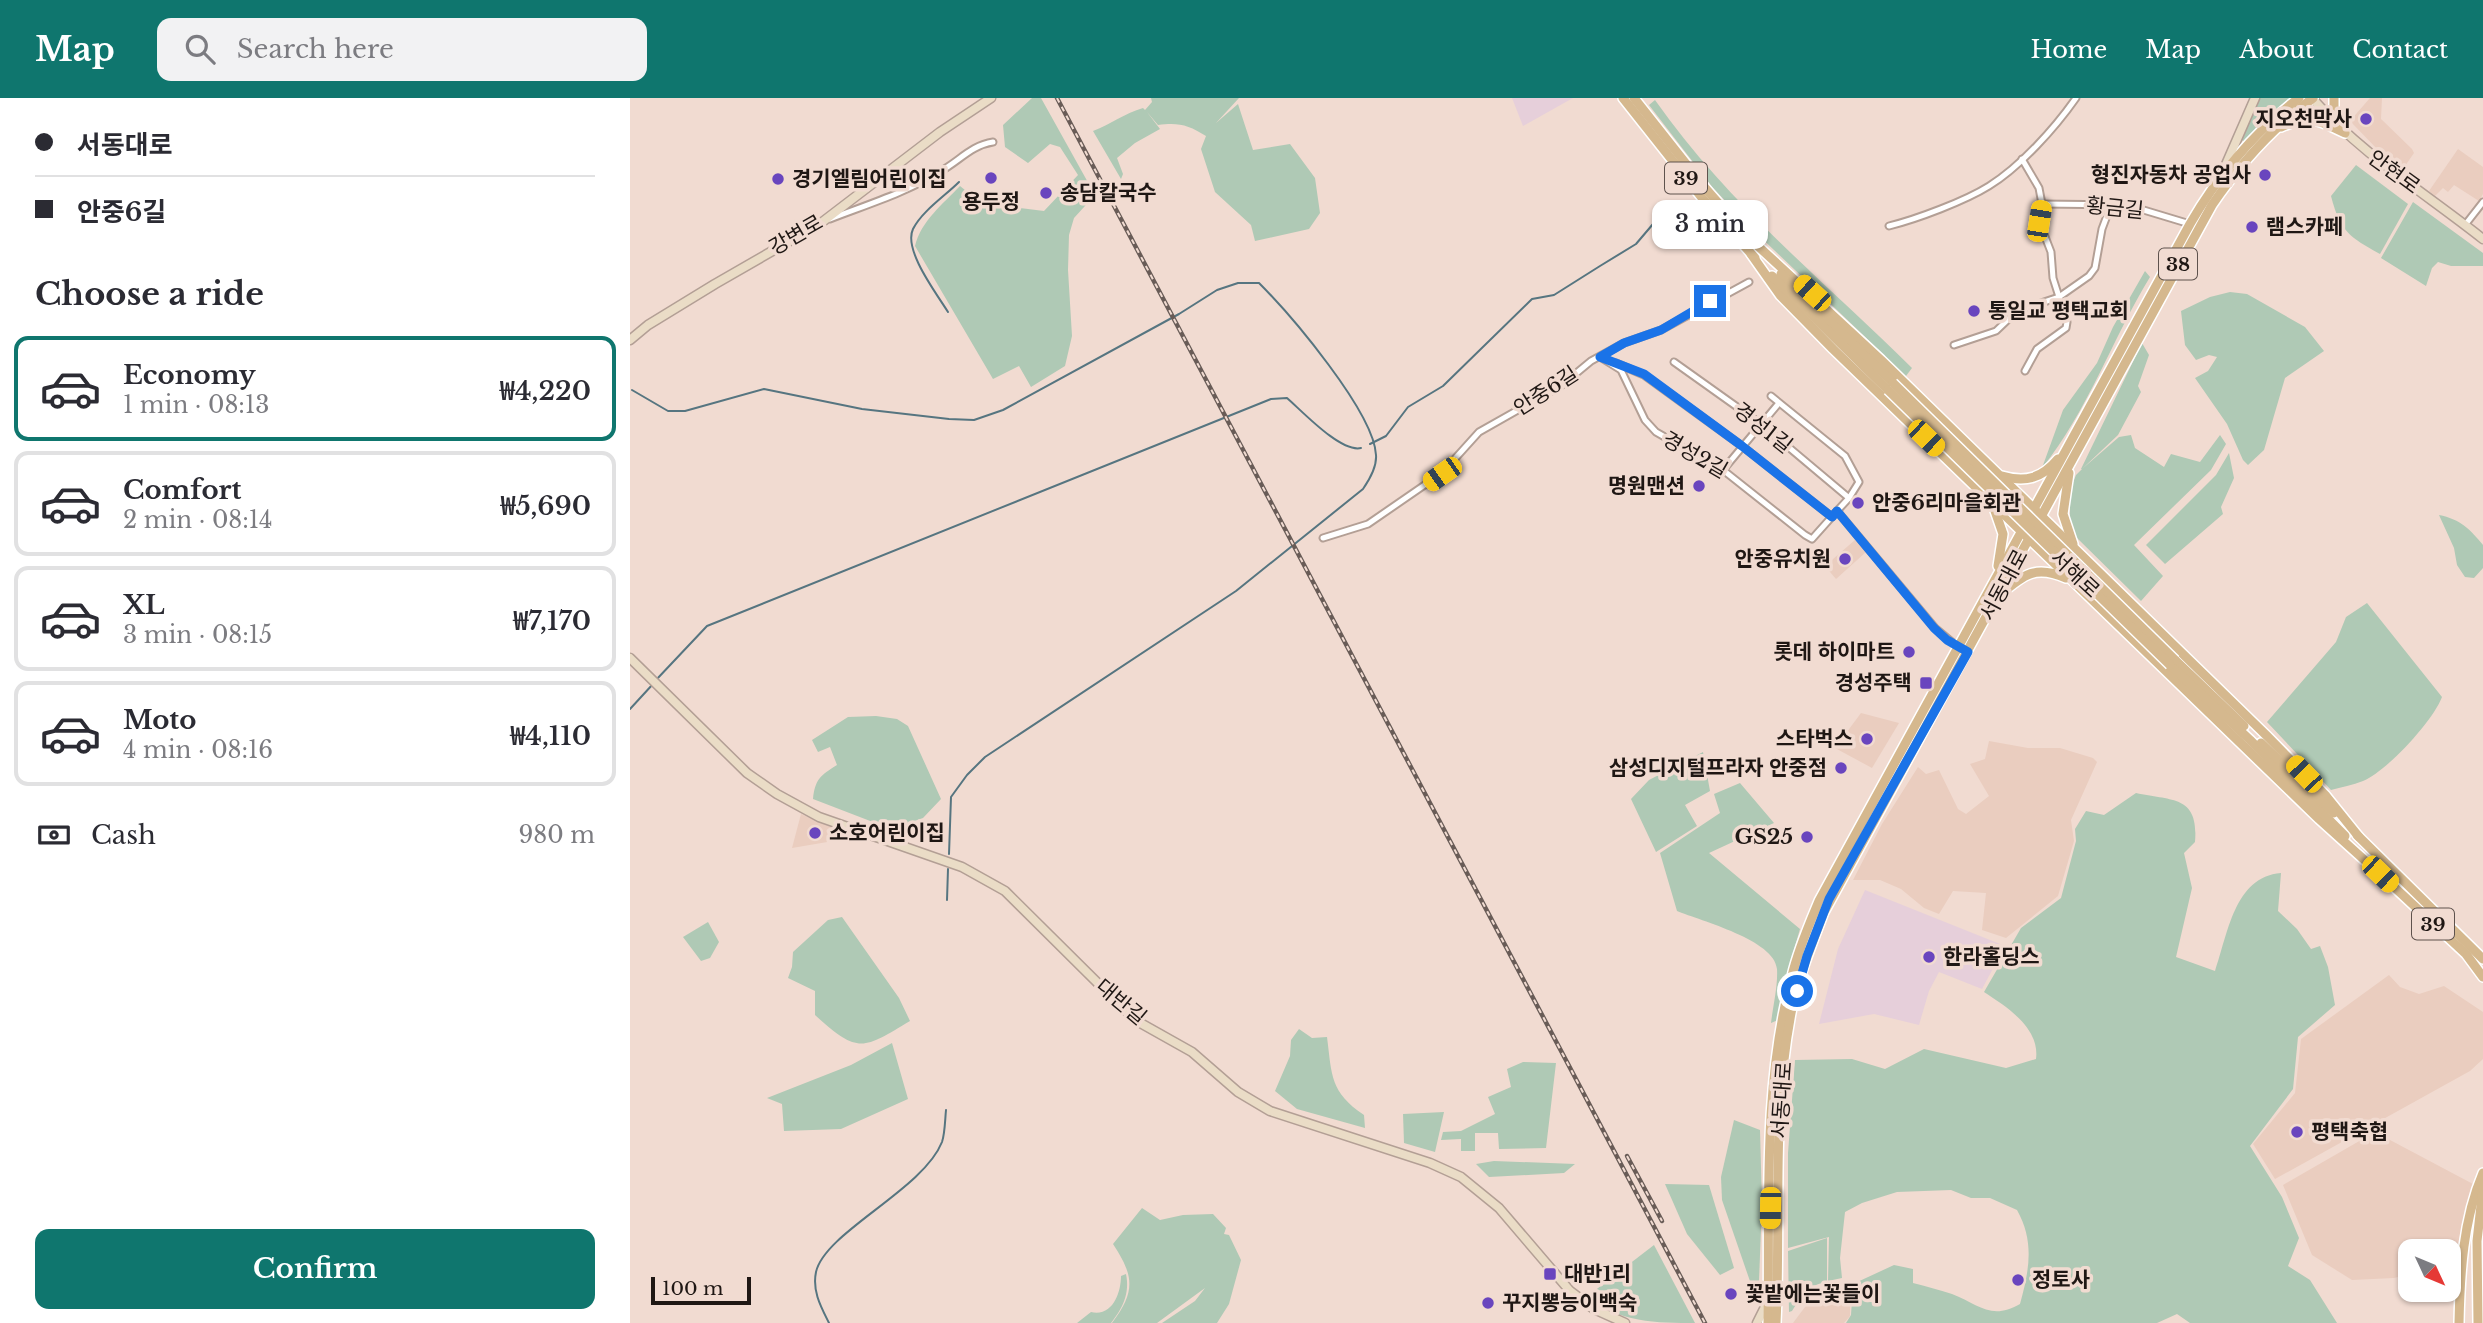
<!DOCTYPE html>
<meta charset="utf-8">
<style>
body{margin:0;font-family:"Libre Baskerville","Noto Sans KR",serif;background:#f2f2f3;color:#2b2b33;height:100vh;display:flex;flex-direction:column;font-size:26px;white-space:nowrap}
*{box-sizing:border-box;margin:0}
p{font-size:23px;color:#7c7c81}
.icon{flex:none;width:38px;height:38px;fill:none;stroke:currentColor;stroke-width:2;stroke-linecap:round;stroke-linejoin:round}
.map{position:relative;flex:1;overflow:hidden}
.sheet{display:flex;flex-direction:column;background:#fff;width:630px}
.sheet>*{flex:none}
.hud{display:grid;align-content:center;height:154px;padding:0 35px;background:#fff}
.needle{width:46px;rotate:134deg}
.controls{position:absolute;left:1768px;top:1141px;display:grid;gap:14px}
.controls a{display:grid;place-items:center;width:63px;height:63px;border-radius:14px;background:#fff;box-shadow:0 2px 5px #0004;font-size:35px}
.scale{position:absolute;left:21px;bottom:18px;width:100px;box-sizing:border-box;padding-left:7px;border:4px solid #1f1714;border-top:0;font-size:19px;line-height:24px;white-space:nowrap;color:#1f1714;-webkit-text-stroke:5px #f1dbd1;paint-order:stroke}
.end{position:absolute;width:32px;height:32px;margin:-16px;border:9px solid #1a73e8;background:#fff;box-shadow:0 0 0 4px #fff}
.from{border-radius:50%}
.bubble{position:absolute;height:49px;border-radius:14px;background:#fff;box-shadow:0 2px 5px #0004;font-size:23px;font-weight:600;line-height:49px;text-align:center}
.car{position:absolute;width:21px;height:42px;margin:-21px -10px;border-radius:9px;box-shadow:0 0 5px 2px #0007;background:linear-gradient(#f5c518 24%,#345 0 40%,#f5c518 0 76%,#345 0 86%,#f5c518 0)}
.hud b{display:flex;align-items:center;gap:24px;height:66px;font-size:26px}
.hud b+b{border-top:2px solid #e1e1e2}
.hud i{width:18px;height:18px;background:#2b2b33}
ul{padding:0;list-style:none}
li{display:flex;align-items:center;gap:21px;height:105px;margin:0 14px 10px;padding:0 21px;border:4px solid #e1e1e2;border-radius:14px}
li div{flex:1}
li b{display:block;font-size:26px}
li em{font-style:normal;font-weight:600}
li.current{border-color:#0f766e}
li>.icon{width:63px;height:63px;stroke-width:1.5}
h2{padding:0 35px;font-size:32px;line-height:84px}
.pay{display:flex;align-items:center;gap:18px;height:77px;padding:0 35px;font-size:26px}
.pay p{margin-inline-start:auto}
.button{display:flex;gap:14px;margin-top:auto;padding:14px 35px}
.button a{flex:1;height:80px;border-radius:14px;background:#0f766e;color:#fff;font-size:28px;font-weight:600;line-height:80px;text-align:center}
header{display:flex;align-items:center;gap:42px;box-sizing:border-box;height:98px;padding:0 35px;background:#0f766e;color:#fff}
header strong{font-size:33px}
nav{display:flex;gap:38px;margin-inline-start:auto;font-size:24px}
.search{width:490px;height:63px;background:#f2f2f3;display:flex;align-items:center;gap:18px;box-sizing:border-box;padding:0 24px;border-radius:14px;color:#7c7c81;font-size:26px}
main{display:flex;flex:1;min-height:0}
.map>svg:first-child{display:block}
</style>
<header>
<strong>Map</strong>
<div class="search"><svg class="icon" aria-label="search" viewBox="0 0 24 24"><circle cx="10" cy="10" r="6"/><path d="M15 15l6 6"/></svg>Search here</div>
<nav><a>Home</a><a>Map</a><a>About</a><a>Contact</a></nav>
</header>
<main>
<section class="sheet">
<div class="hud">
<b><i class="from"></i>서동대로</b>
<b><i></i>안중6길</b>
</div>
<h2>Choose a ride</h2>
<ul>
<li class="current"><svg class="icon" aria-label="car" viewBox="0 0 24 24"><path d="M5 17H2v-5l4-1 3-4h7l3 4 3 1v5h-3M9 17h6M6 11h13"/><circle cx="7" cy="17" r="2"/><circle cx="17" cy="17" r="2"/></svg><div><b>Economy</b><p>1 min · 08:13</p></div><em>₩4,220</em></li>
<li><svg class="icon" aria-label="car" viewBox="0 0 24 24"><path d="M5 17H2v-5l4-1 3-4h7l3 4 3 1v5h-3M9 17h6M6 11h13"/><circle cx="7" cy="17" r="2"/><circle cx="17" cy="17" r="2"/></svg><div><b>Comfort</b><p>2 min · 08:14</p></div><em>₩5,690</em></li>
<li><svg class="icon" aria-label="car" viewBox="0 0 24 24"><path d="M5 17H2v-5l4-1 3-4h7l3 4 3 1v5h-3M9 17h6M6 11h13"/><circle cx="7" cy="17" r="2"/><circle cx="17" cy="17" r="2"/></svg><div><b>XL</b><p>3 min · 08:15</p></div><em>₩7,170</em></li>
<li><svg class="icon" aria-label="car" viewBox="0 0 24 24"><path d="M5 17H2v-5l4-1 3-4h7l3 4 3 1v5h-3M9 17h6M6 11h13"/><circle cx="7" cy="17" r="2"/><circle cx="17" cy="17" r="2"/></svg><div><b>Moto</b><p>4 min · 08:16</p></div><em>₩4,110</em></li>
</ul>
<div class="pay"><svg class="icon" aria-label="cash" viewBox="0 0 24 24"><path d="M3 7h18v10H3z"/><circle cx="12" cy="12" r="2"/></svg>Cash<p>980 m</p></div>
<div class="button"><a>Confirm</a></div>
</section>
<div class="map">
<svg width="1853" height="1225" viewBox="0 0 1853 1225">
<rect width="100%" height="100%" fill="#f1dbd1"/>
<g fill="#eacdbf">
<path d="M1740 0H1752L1751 21 1782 51 1784 55 1775 68 1771 69 1751 55 1720 23Z"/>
<path d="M1828 51 1853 69V96L1849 103 1824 87 1818 94 1813 90 1805 98 1799 93Z"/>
<path d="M1225 442 1236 454 1206 481 1195 468Z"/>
<path d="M1231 615 1269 625 1242 670 1205 650Z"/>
<path d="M1359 643 1398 650H1430L1463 660 1467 664 1441 722 1444 743 1428 798 1376 840 1352 832 1356 795 1323 793 1309 816 1294 810 1271 791 1250 782H1223L1252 726 1288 669 1296 676 1309 672 1328 711 1336 716 1359 698 1340 666 1355 661Z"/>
<path d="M171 716 201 729 209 742 162 750Z"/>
<path d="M1759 877 1770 889 1789 896 1814 888 1853 914V961L1840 973 1645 1081 1623 1046 1665 995 1671 941Z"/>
<path d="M1745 1034 1843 1086 1828 1146 1816 1153H1780V1176L1764 1180 1722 1182 1682 1157 1653 1087Z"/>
<path d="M1221 1186 1220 1218 1214 1225H1163L1184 1197 1192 1192Z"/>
</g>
<g fill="#e6cfda">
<path d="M882 0H943L893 28Z"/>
<path d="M1235 792 1375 848 1352 891 1309 874 1299 893 1289 927 1244 916 1189 926 1208 851Z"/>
</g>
<g fill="#afc9b5">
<path d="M402 0H411L465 97 444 120 439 137 438 172 442 238 435 268 401 289 389 268 363 281 285 148C291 123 313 106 330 88L351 105 414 113 448 77 430 49 420 46 398 65 375 49 373 27Z"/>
<path d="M521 0H609L586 25 608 6 623 52 660 46 685 80 690 115 679 131 625 143 621 127 585 94 571 51 576 38C559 27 548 24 528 27L517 14 530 31 505 45 487 60 493 76 491 81 463 33C481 26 495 15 513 10L515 12 522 4Z"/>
<path d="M1629 0H1660L1614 44 1611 41Z"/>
<path d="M1025 2C1098 106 1192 181 1282 270L1276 278 1121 130 1083 90 1019 7Z"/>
<path d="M1726 67 1778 106 1750 156C1719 139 1710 133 1701 98Z"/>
<path d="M1783 104 1853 155V168H1821L1808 164 1802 170 1796 188 1751 160Z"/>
<path d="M1515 173 1520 179C1482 241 1458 313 1412 370L1433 312 1467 265 1483 229Z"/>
<path d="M1600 194 1617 196 1675 229 1694 253 1655 280 1634 352 1618 367 1613 362 1597 326 1565 280 1578 273 1587 259 1579 257 1566 262 1555 247 1551 213 1580 199Z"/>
<path d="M1512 245 1519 257 1508 288 1511 294 1488 337 1452 371 1489 339 1501 337 1505 350 1534 369 1541 356 1570 364 1590 337 1596 346 1581 372 1504 447 1533 478 1511 503 1446 439 1440 421V392L1446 377 1452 371H1451Z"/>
<path d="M1599 355 1604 380 1591 409 1593 416 1535 466 1516 447 1586 377Z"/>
<path d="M1809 417C1830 421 1840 431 1853 447V470L1844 480 1835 479 1827 467 1824 450Z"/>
<path d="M1737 505 1812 599C1803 623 1757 673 1733 683 1723 687 1711 689 1701 692L1637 624 1706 544 1716 519Z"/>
<path d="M246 618 267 621 278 628 311 701 293 720 261 731 183 701C185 681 191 677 207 667L200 649 188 654 182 642 218 619Z"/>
<path d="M1073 654 1080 693 1055 707 1067 728 1026 754 1001 701 1019 682Z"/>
<path d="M1110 685 1144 725 1079 755 1170 831 1156 879 1148 922 1141 925C1143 908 1148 888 1147 871 1145 842 1071 823 1047 813L1030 755 1090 715 1084 696Z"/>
<path d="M1506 695C1542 703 1569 697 1565 744L1554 755 1562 790 1546 859 1585 873C1598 836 1604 779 1651 775L1648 813 1667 831 1681 851 1690 848 1698 869 1705 907 1668 939 1663 991 1620 1048 1652 1099 1669 1140 1658 1168 1680 1182 1707 1225H1560L1547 1216 1527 1225H1216L1221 1217 1223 1186 1264 1167 1283 1171V1185C1296 1188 1309 1192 1322 1196 1348 1206 1361 1223 1390 1206 1399 1173 1405 1144 1387 1112L1360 1100H1341L1321 1092 1267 1094 1232 1105 1215 1114 1210 1160 1212 1180 1198 1183 1199 1139 1158 1150V1055L1165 962 1222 961 1255 971 1294 951 1376 970 1406 961C1410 930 1377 909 1354 894L1391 830 1431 800 1446 743 1445 731 1456 713 1474 717Z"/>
<path d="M212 819 269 900 280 923C233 951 229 957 185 917V893L158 880 162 869 163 854 198 822Z"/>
<path d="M78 824 89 844 80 860 71 863 53 839Z"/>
<path d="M669 931 682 940 697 939C702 978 700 994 734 1017L735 1030 667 1011 645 993 660 958 661 942Z"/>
<path d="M262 945 278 1001 211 1031 154 1033 152 1006 137 1000 221 967Z"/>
<path d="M893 964 926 965 916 1050 869 1051 868 1035H845V1053H831V1041L811 1042 813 1034 831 1033 865 1016 858 999 881 989 877 971Z"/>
<path d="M814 1014 805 1054 774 1045 773 1016Z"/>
<path d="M1104 1022 1130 1032 1132 1105 1129 1183 1127 1188 1122 1189 1092 1102 1091 1079Z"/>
<path d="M864 1063 945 1066 934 1075 859 1079 846 1066Z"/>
<path d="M1035 1086 1079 1087 1104 1170 1090 1177 1057 1136Z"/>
<path d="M512 1110 530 1122 553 1117 583 1116 596 1130 594 1136 599 1137 611 1162 599 1206 587 1225H532L565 1203 575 1190 527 1225H482C506 1193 504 1178 483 1146Z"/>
<path d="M1197 1140V1184C1177 1187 1172 1198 1162 1213L1159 1214 1158 1153Z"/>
<path d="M1024 1147 1065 1225C1029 1225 985 1225 959 1197Z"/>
<path d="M496 1176C500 1195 493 1210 481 1225H447L461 1214C483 1219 491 1194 491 1178Z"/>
</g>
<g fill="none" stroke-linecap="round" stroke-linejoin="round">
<g stroke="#567580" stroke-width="2">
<path d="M318 214C307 196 273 152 283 131 292 113 315 98 329 84"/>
<path d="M2 292 38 313H55L134 291 232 311 319 321 344 322 373 312 549 216 587 192 608 185H629C660 216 744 314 746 357 747 369 740 381 733 391L606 493 355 659 337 677 321 699 319 756"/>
<path d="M740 346 756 338 778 309 813 288 902 201 924 197 970 168 1006 146 1023 126 1050 108"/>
<path d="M26 582 77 528 641 301 657 300C672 313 711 355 731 350"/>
<path d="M0 611 23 586"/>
<path d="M317 802 318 771"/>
<path d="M199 1225C191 1209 182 1193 186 1174 195 1134 293 1092 312 1044 315 1035 315 1022 316 1012"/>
</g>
<g stroke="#b39f95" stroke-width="9">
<g id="street">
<path d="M1392 61 1409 90 1412 106 1409 123 1421 154 1423 180 1437 224 1436 230 1407 251 1395 273"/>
<path d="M1412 106 1497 107 1560 126"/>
<path d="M200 121C236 107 278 94 311 73 329 63 342 47 363 44"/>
<path d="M1835 127 1853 104"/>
<path d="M1259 128C1287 121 1335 103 1359 88 1390 69 1425 30 1446 0"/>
<path d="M1324 247 1366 233 1387 213 1429 199 1459 178 1465 170 1472 131 1481 107"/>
<path d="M970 259 991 272 1015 322 1026 334 1093 372 1175 437 1182 441 1207 413"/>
<path d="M1044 264 1131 326 1219 400 1207 413 1305 530 1329 550"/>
<path d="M986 265 1014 277 1112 348 1202 419"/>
<path d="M1141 298 1215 358 1229 384 1219 400"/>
<path d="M1093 372 1149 305"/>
<path d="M693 440 738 426 812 375 849 334 932 287 961 263 994 245 1031 232 1119 184"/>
</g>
</g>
<g stroke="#b39f95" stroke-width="11">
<g id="secondary">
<path d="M1682 0C1731 56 1795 95 1853 141"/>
<path d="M1594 71 1625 0"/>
<path d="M0 242 18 227 85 186 191 125 310 34 361 0"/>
<path d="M0 560 117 675 147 696 189 719 332 769 375 793 505 922 562 954 608 994 640 1013 800 1065 831 1079 869 1110 940 1193 964 1211 995 1225"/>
<path d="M1127 1225 1137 1205"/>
</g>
</g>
<g stroke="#fff" stroke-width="12">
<g id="primary">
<path d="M993 0 1073 101 1125 160"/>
<path d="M1004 0 1076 91 1118 139"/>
<path d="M1704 0V14L1714 34"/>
<path d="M1651 29C1681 16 1687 22 1715 35"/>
<path d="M1116 137 1251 262 1637 638 1696 698 1729 739"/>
<path d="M1121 156 1150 197 1203 251 1689 721 1750 776"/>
<path d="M1151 176 1263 285"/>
<path d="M1142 178 1258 292"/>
<path d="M1439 375 1433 416 1443 446"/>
<path d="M1372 378C1396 385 1412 380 1428 361"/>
<path d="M1364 410 1373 436 1368 468"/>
<path d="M1371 496C1394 476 1406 467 1436 480"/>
<path d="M1545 562 1614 628"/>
<path d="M1540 567 1620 642 1715 738"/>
<path d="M1631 645 1704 715"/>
<path d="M1727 737 1853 861"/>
<path d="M1748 774 1836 856 1853 879"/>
<path d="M1138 1225C1140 1110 1132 990 1162 878 1168 852 1179 827 1189 803L1560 126C1589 76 1623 35 1669 0"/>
<path d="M1146 1225C1151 1121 1141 1014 1162 910 1169 877 1182 846 1194 814L1582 107C1610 66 1642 30 1683 0"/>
<path d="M1829 1225C1830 1175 1833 1122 1853 1075"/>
<path d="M1848 1225 1847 1143 1853 1090"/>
</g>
</g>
<use href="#street" stroke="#fff" stroke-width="5"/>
<use href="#secondary" stroke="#eadcc6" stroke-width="8"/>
<use href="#primary" stroke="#d5b88e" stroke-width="9"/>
<g stroke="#695c57" stroke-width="4.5">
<g id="rail">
<path d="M427 0 1075 1225"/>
<path d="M997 1058 1032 1123"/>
</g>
</g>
<use href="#rail" stroke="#f1dbd1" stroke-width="2" stroke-dasharray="5" stroke-linecap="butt"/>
<g stroke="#fff" stroke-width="12" stroke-linecap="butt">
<g id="primary-bridge">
<path d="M1263 285 1545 562"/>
<path d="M1258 292 1540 567"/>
</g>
</g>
<use href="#primary-bridge" stroke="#d5b88e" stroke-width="9"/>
</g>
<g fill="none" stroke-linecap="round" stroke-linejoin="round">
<path stroke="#1a73e8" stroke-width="9" d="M1080 203 1031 232 994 245 970 259 1014 276 1112 348 1202 419 1207 413 1304 530 1317 542 1338 554 1199 801 1177 858 1167 893"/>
</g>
<g fill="#6945be" stroke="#f1dbd1" stroke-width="2.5">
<circle cx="1736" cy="21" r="7"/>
<circle cx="1635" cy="77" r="7"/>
<circle cx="361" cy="80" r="7"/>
<circle cx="148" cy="81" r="7"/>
<circle cx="416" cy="95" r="7"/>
<circle cx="1622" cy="129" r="7"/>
<circle cx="1344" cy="213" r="7"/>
<circle cx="1069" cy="388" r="7"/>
<circle cx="1228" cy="405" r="7"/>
<circle cx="1215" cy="461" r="7"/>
<circle cx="1279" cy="554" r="7"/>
<rect x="1289" y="578" width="14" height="14" rx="3.5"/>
<circle cx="1237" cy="641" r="7"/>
<circle cx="1211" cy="670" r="7"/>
<circle cx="185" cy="735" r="7"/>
<circle cx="1177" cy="739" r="7"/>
<circle cx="1299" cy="859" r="7"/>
<circle cx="1667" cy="1034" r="7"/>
<rect x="913" y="1169" width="14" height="14" rx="3.5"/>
<circle cx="1388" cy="1182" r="7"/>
<circle cx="1101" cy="1196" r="7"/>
<circle cx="858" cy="1205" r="7"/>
</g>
<g text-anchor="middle" stroke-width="7" stroke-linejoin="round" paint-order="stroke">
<g fill="#f1dbd1" stroke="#5e524d" stroke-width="2">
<rect x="1035" y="64.5" width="42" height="31" rx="5"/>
<rect x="1529" y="150.5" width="38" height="31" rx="5"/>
<rect x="1782" y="810.5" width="42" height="31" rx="5"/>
</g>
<g font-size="19" font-weight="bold" fill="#1f1714">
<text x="1056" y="87">39</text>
<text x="1548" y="173">38</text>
<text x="1803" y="833">39</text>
</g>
<g font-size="21" font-weight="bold" fill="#1f1714" stroke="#f1dbd1" text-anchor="start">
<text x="1722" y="28" text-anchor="end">지오천막사</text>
<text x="1621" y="84" text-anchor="end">형진자동차 공업사</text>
<text x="162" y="88">경기엘림어린이집</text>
<text x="430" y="102">송담칼국수</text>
<text x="361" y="111" text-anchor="middle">용두정</text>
<text x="1636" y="136">램스카페</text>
<text x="1358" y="220">통일교 평택교회</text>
<text x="1055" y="395" text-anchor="end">명원맨션</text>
<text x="1242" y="412">안중6리마을회관</text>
<text x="1201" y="468" text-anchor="end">안중유치원</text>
<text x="1265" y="561" text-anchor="end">롯데 하이마트</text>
<text x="1282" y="592" text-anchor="end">경성주택</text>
<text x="1223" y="648" text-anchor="end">스타벅스</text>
<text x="1197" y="677" text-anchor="end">삼성디지털프라자 안중점</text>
<text x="199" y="742">소호어린이집</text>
<text x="1163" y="746" text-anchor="end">GS25</text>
<text x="1313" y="866">한라홀딩스</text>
<text x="1681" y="1041">평택축협</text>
<text x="934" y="1183">대반1리</text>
<text x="1402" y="1189">정토사</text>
<text x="1115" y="1203">꽃밭에는꽃들이</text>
<text x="872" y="1212">꾸지뽕능이백숙</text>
</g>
<g font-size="21" fill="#1f1714" stroke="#f1dbd1">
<text transform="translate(1764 74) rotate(36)" y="7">안현로</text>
<text transform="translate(1485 110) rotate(6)" y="7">황금길</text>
<text transform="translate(166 137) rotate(-30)" y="7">강변로</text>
<text transform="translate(916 293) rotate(-33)" y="7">안중6길</text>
<text transform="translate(1133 330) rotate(38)" y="7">경성1길</text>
<text transform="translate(1065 357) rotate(30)" y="7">경성2길</text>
<text transform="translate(1445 476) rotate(43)" y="7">서해로</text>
<text transform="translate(1374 487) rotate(-62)" y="7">서동대로</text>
<text transform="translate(491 904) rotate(40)" y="7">대반길</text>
<text transform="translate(1152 1002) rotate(-86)" y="7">서동대로</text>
</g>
</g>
</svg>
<div class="controls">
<a><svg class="needle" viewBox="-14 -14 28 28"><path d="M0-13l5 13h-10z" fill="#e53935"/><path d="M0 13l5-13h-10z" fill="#7c7c81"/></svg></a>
</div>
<div class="scale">100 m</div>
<i class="end from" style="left:1167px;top:893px"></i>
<i class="end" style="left:1080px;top:203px"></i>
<div class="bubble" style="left:1022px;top:102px;width:116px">3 min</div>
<i class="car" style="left:1409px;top:123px;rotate:9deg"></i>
<i class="car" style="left:1182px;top:195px;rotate:312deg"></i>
<i class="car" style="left:1296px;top:340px;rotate:134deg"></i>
<i class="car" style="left:812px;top:376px;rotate:235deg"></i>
<i class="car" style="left:1674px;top:676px;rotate:316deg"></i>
<i class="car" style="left:1750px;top:776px;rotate:134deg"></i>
<i class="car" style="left:1140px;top:1110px;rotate:181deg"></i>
</div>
</main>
